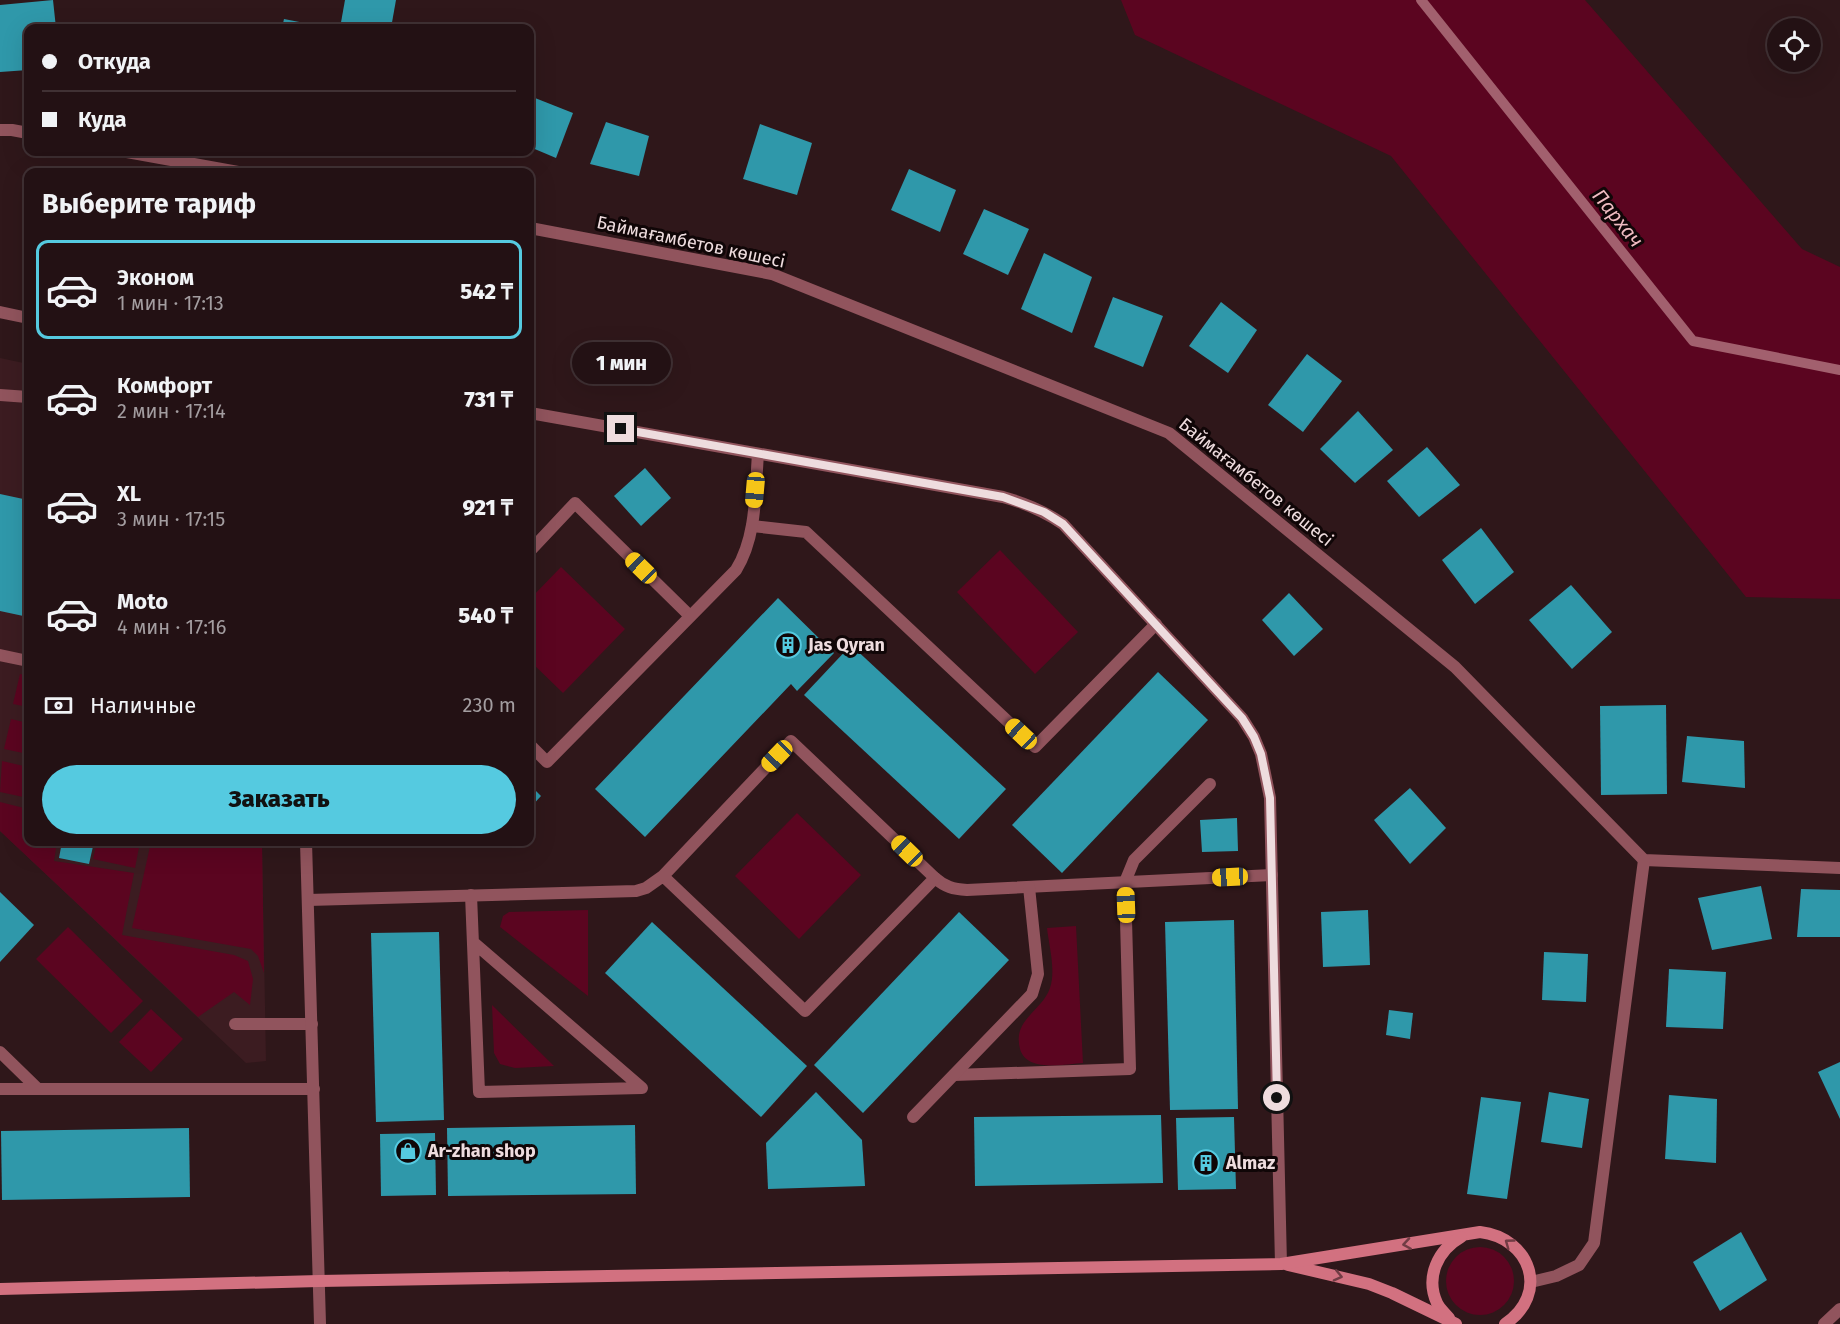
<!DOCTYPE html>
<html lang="ru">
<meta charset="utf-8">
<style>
body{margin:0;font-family:"Fira Sans",sans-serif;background:#2b1a1d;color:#f1f3f6;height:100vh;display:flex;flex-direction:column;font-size:22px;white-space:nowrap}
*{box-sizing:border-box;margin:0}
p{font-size:20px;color:#a39da0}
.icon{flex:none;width:33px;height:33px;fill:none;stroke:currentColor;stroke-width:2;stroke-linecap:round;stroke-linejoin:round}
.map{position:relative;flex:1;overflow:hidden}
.panel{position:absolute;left:24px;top:168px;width:510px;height:678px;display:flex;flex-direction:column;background:#231114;border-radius:12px;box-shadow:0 6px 24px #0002,0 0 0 2px #403134}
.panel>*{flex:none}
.banner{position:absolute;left:24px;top:24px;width:510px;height:132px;border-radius:12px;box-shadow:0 6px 24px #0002,0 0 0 2px #403134;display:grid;align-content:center;height:132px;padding:0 18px;background:#231114}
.buttons{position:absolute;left:1767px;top:18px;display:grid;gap:12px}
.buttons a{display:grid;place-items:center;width:54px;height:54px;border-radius:50%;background:#231114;box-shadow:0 6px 24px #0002,0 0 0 2px #403134;font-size:30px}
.end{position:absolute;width:27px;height:27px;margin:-14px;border:8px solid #eedcde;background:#111;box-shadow:0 0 0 3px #111}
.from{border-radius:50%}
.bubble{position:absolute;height:42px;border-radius:21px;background:#231114;box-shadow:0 6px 24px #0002,0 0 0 2px #403134;font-size:20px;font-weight:800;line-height:42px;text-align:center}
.car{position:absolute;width:18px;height:36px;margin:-18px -9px;border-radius:8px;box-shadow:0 0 4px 2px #0007;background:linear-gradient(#f5c518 24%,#345 0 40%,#f5c518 0 76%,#345 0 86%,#f5c518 0)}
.banner b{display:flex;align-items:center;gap:21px;height:57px;font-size:22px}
.banner b+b{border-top:2px solid #403134}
.banner i{width:15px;height:15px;background:#f1f3f6}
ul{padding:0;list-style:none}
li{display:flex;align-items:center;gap:18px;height:99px;margin:0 12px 9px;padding:0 6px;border:3px solid transparent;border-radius:12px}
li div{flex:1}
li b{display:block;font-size:22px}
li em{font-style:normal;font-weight:800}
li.on{border-color:#55cae0}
li>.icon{width:54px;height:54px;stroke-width:1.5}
h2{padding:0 18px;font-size:27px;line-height:72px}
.pay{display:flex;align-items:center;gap:15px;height:66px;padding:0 18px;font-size:22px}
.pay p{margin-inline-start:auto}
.cta{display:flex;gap:12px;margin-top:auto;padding:12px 18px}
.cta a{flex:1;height:69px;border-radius:36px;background:#55cae0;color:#111;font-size:24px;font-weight:800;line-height:69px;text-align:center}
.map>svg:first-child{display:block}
</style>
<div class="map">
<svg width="1840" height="1324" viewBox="0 0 1840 1324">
<rect width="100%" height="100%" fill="#2f171a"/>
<path fill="#3c1c21" d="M0 358 28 364V842H262L266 1061 246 1063 0 831Z"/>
<g fill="#5b0520">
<path d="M1121 0H1585L1802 249 1840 267V599L1746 597 1391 156 1135 35Z"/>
<path d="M1000 550 1078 632 1035 674 957 592Z"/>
<path d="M561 567 625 629 563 693 530 661V599Z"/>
<path d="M20 674 28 676V707L13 704Z"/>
<path d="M11 719 28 723V754L4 749Z"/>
<path d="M2 761 28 767V798L0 792Z"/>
<path d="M0 802 28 809V842H57L54 861 134 873 122 935 234 955 248 961 253 979 250 1005 234 992 198 1017 0 831Z"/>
<path d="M797 813 861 875 799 939 735 876Z"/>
<path d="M97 842H140L135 868 93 859Z"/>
<path d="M151 842H198L222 848 224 842H262L264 973 258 956 251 949 132 928Z"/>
<path d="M588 910V996L500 927 503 916 509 912Z"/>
<path d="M1076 926 1083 1063C1065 1064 1027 1073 1020 1049 1018 1041 1018 1033 1022 1026 1030 1012 1045 1003 1050 988 1056 970 1049 946 1047 928Z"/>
<path d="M68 927 143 1001 111 1033 36 959Z"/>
<path d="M492 1005 554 1066 515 1068 500 1064 494 1053Z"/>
<path d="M151 1009 183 1039 151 1072 119 1042Z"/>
<circle cx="1480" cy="1281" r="34"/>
</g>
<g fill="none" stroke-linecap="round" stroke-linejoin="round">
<path stroke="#a2606e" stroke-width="10" d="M1421 0 1693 341 1840 370"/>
</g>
<g fill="#2f98aa">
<path d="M53 0 56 28H28V70L0 72V5Z"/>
<path d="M345 0H396L391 28H340Z"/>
<path d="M284 19 325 27V28H282Z"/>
<path d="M530 96 573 113 556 158 530 147Z"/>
<path d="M606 122 649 136 639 176 590 164Z"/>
<path d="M760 124 812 143 797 195 743 179Z"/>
<path d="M909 169 956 190 940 232 891 210Z"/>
<path d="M984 209 1029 229 1008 275 963 254Z"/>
<path d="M1044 253 1092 277 1072 333 1021 309Z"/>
<path d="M1113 297 1163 316 1143 367 1094 347Z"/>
<path d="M1221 302 1257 330 1228 373 1189 346Z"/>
<path d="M1307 354 1342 381 1303 432 1268 405Z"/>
<path d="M1358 411 1393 450 1355 483 1320 449Z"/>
<path d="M1427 447 1460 485 1419 517 1387 481Z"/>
<path d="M645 468 671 498 641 526 614 496Z"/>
<path d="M0 494 28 500V617L0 611Z"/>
<path d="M1481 528 1514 572 1475 604 1442 560Z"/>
<path d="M1571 585 1612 632 1572 669 1529 620Z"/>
<path d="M1289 593 1323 629 1294 656 1262 620Z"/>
<path d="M778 598 834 653 797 691 791 684 645 837 595 789Z"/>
<path d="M851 645 1006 789 959 839 804 695Z"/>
<path d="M1158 672 1208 720 1062 873 1012 825Z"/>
<path d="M1666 705 1667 794 1601 795 1600 706Z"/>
<path d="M1687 736 1744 741 1745 788 1682 782Z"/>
<path d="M530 785 541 796 530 808Z"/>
<path d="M1410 788 1446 828 1410 864 1374 820Z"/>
<path d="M1237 818 1238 851 1202 852 1200 820Z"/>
<path d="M62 842H94L89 864 59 858Z"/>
<path d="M1761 886 1772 939 1712 950 1698 898Z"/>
<path d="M1801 889 1840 890V937H1797Z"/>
<path d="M0 892 34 925 0 962Z"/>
<path d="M1368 910 1370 965 1323 967 1321 912Z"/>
<path d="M959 912 1009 960 863 1113 814 1065Z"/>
<path d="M1234 920 1238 1109 1170 1110 1165 922Z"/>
<path d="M652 922 807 1066 761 1117 605 973Z"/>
<path d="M439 932 444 1120 376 1122 371 933Z"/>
<path d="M1544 952 1588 954 1586 1002 1542 1000Z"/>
<path d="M1669 969 1726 972 1723 1029 1666 1027Z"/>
<path d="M1389 1010 1413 1013 1410 1039 1386 1035Z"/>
<path d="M1840 1062V1119L1818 1072Z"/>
<path d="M816 1092 862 1140 865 1186 768 1189 766 1143Z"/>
<path d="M1549 1092 1589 1099 1582 1148 1541 1142Z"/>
<path d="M1669 1095 1717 1099 1716 1163 1665 1159Z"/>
<path d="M1481 1097 1521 1102 1507 1199 1467 1194Z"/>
<path d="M1161 1115 1163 1183 975 1186 974 1117Z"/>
<path d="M1234 1117 1236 1189 1178 1190 1176 1118Z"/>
<path d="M635 1125 636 1194 448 1196 447 1128Z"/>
<path d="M189 1128 190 1197 2 1200 1 1131Z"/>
<path d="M435 1133 436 1195 381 1196 380 1134Z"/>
<path d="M1741 1232 1767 1280 1720 1311 1693 1262Z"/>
</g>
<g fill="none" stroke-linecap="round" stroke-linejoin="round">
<g stroke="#91545d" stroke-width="12">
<path d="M0 395 28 397"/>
<path d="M752 526 806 532 1035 747 1156 624"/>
<path d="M530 551 575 503 690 616"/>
<path d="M0 655 28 661"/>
<path d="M530 745 547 762 736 570C757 536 755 492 758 454"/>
<path d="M935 878C945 887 953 889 967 890L1272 875"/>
<path d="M471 895 479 1092 642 1088 473 942"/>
<path d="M308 900 636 891 646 888 663 876 791 741 935 878 805 1011 663 876"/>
<path d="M235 1024H312"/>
<path d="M0 1052 38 1089"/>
<path d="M954 1075 1130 1069 1125 882 1134 860 1210 784"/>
<path d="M0 1089H314"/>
<path d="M913 1117 1032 994 1038 974 1029 887"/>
</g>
<g stroke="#91545d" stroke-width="12">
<path d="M0 130H12L28 133"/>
<path d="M127 152 238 172"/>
<path d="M530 228 772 274 1169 433 1455 667 1644 860 1840 868"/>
<path d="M0 312 28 318"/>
<path d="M530 413 1003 497C1025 503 1044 511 1063 524L1242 718 1254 737 1261 754 1270 798 1281 1264"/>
<path d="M306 842 320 1324"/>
<path d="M1531 1282 1556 1276 1579 1265 1594 1243 1644 860"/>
<path d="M1824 1324 1840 1309"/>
</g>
<g stroke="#d27180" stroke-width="12">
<path d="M1288 1265 1369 1284 1392 1293 1456 1324"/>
<path d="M0 1289 319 1281 1281 1264 1480 1232C1531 1238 1550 1294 1505 1324"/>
<path d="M1449 1318C1445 1313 1439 1308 1437 1303 1425 1277 1438 1250 1461 1237"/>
</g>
</g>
<defs><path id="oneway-chevron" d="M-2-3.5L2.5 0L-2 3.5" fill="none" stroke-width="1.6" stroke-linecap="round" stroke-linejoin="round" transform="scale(1.5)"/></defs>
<g stroke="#713c44">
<use href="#oneway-chevron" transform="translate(1509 1243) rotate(-144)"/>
<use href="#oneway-chevron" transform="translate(1407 1244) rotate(171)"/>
<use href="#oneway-chevron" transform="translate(1338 1276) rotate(13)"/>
</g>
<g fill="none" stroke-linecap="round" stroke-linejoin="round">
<path stroke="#eedcde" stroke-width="8" d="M621 429 1003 497 1044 512 1063 524 1242 718 1254 737 1261 754 1270 798 1277 1098"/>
</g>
<defs>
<g id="building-ring" transform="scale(1.35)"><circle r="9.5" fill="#100607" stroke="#55cae0" stroke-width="1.5"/><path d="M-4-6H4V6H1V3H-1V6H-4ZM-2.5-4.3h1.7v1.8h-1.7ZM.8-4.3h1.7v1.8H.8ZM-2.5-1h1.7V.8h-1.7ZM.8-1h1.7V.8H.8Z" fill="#55cae0"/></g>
<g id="shop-ring" transform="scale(1.35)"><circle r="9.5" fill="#100607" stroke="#55cae0" stroke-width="1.5"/><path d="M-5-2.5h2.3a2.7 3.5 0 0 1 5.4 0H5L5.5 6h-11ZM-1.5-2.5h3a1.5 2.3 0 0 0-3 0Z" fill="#55cae0"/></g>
</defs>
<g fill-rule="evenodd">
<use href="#building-ring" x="788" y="645"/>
<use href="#shop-ring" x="408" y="1151"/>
<use href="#building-ring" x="1206" y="1163"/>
</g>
<g text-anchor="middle" stroke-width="6" stroke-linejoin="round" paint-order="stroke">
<g font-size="18" fill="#eedcde" stroke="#100607">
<text transform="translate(691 242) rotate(12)" y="6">Баймағамбетов көшесі</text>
<text transform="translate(1256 482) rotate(39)" y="6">Баймағамбетов көшесі</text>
</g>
<g font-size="18" font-weight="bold" fill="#eedcde" stroke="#100607" text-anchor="start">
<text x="808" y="651">Jas Qyran</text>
<text x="428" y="1157">Ar-zhan shop</text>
<text x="1226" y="1169">Almaz</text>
</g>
<g font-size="20" font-style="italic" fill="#f0bcc2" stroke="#100607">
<text transform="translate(1618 218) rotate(51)" y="7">Пархач</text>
</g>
</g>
</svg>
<div class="buttons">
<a><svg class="icon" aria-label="locate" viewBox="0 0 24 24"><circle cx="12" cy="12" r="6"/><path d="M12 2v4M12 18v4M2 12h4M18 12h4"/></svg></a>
</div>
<i class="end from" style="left:1277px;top:1098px"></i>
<i class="end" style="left:621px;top:429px"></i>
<div class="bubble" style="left:572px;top:342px;width:99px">1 мин</div>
<i class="car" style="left:755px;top:490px;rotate:185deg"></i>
<i class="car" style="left:641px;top:568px;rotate:314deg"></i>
<i class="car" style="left:1021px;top:734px;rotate:313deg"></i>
<i class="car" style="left:777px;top:756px;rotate:224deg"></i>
<i class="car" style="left:907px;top:851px;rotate:314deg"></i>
<i class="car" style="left:1230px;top:877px;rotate:267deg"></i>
<i class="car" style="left:1126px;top:905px;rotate:358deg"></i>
<div class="banner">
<b><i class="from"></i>Откуда</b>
<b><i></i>Куда</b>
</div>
<section class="panel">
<h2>Выберите тариф</h2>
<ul>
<li class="on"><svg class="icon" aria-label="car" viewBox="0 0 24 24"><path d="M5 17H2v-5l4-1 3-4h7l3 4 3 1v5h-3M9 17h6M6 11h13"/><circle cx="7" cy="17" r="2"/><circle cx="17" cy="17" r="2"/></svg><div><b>Эконом</b><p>1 мин · 17:13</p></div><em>542 ₸</em></li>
<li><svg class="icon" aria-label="car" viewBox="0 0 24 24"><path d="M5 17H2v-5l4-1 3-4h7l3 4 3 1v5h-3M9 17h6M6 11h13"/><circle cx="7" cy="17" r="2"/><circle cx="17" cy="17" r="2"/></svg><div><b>Комфорт</b><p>2 мин · 17:14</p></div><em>731 ₸</em></li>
<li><svg class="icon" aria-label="car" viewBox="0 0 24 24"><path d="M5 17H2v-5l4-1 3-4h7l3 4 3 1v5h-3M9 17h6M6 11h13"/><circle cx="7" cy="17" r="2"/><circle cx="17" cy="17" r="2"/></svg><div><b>XL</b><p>3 мин · 17:15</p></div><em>921 ₸</em></li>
<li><svg class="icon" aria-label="car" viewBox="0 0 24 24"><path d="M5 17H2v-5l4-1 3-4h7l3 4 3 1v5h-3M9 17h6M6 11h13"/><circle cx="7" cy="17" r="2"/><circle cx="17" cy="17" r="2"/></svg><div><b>Moto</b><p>4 мин · 17:16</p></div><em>540 ₸</em></li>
</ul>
<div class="pay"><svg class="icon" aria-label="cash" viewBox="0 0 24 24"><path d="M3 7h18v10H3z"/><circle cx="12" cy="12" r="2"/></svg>Наличные<p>230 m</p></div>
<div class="cta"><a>Заказать</a></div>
</section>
</div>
